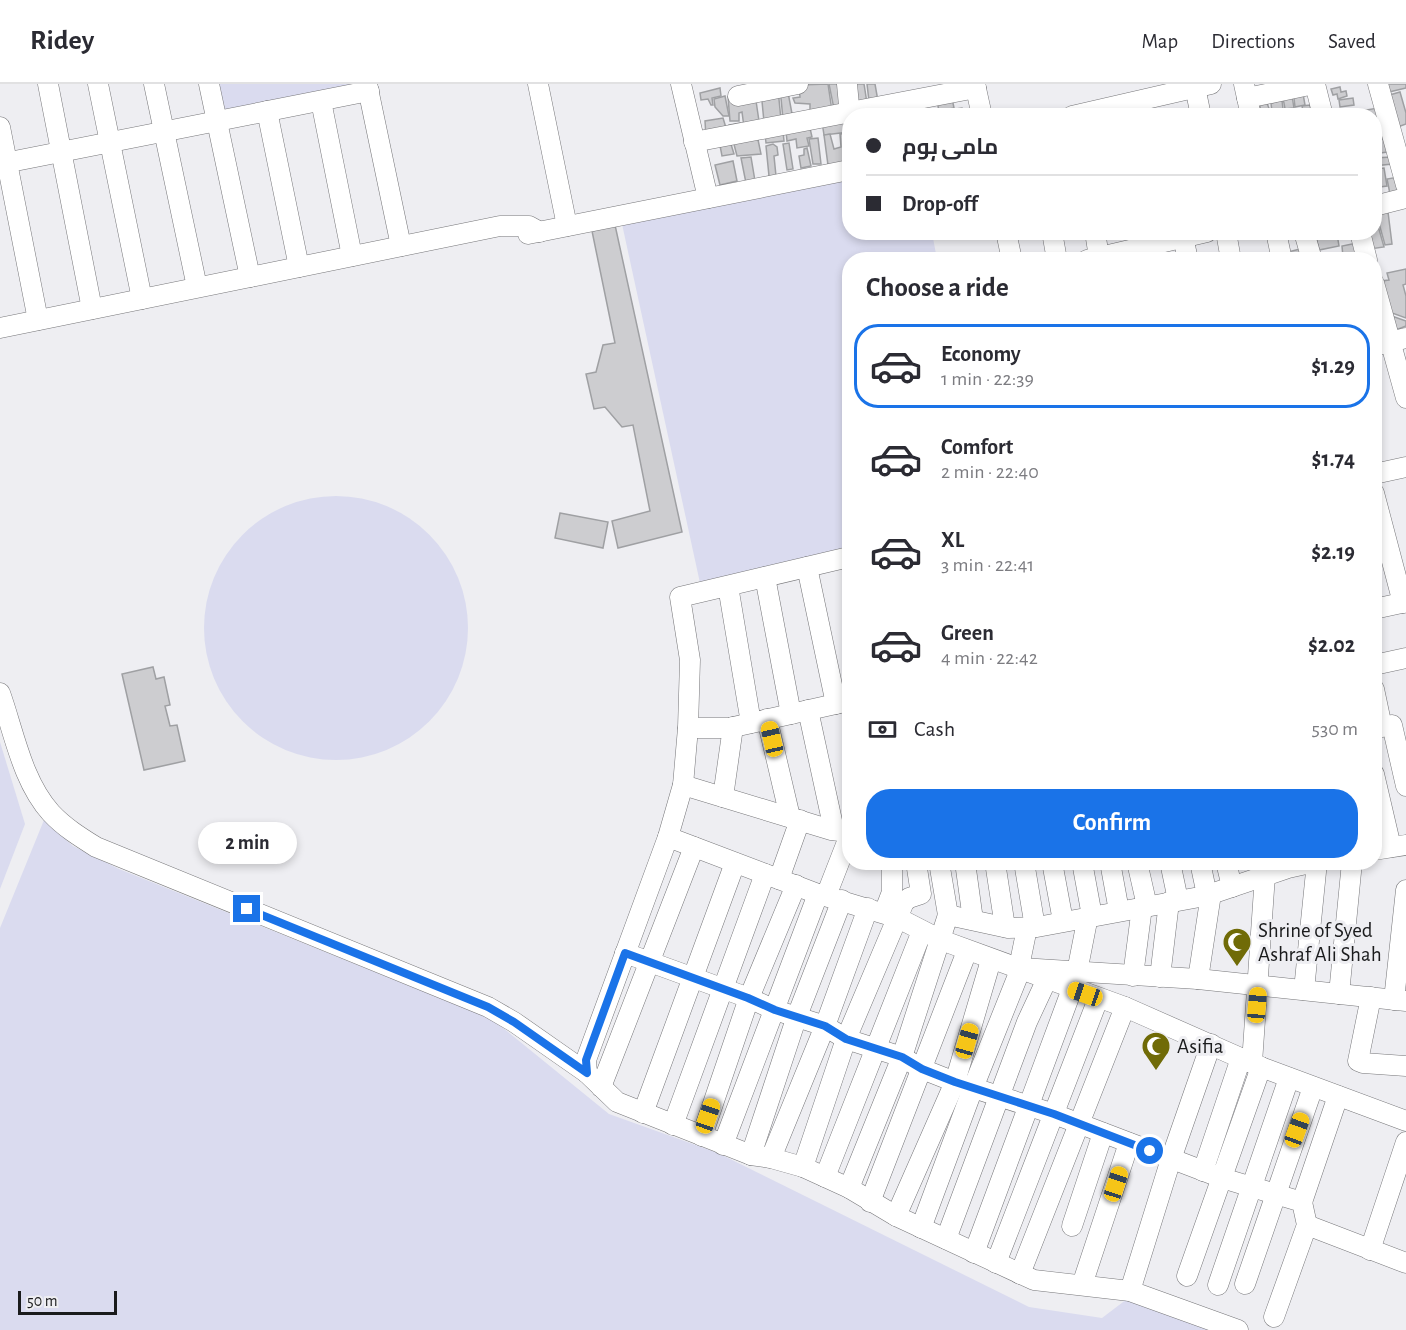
<!DOCTYPE html>
<meta charset="utf-8">
<style>
body{margin:0;font-family:"Alegreya Sans",Cairo,sans-serif;background:#f2f2f3;color:#2b2b33;height:100vh;display:flex;flex-direction:column;font-size:22px;white-space:nowrap}
*{box-sizing:border-box;margin:0}
p{font-size:20px;color:#7c7c81}
.icon{flex:none;width:33px;height:33px;fill:none;stroke:currentColor;stroke-width:2;stroke-linecap:round;stroke-linejoin:round}
.map{position:relative;flex:1;overflow:hidden}
.sheet{position:absolute;left:842px;top:168px;width:540px;height:618px;display:flex;flex-direction:column;background:#fff;border-radius:24px;box-shadow:0 3px 9px #0003}
.sheet>*{flex:none}
.guide{position:absolute;left:842px;top:24px;width:540px;height:132px;border-radius:24px;box-shadow:0 3px 9px #0003;display:grid;align-content:center;height:132px;padding:0 24px;background:#fff}
.scale{position:absolute;left:18px;bottom:15px;width:99px;box-sizing:border-box;padding-left:6px;border:3px solid #1a1b1c;border-top:0;font-size:16px;line-height:21px;white-space:nowrap;color:#1a1b1c;-webkit-text-stroke:4px #eeeef2;paint-order:stroke}
.end{position:absolute;width:27px;height:27px;margin:-14px;border:8px solid #1a73e8;background:#fff;box-shadow:0 0 0 3px #fff}
.from{border-radius:50%}
.bubble{position:absolute;height:42px;border-radius:21px;background:#fff;box-shadow:0 3px 9px #0003;font-size:20px;font-weight:700;line-height:42px;text-align:center}
.car{position:absolute;width:18px;height:36px;margin:-18px -9px;border-radius:8px;box-shadow:0 0 4px 2px #0007;background:linear-gradient(#f5c518 24%,#345 0 40%,#f5c518 0 76%,#345 0 86%,#f5c518 0)}
.guide b{display:flex;align-items:center;gap:21px;height:57px;font-size:22px}
.guide b+b{border-top:2px solid #e1e1e2}
.guide i{width:15px;height:15px;background:#2b2b33}
ul{padding:0;list-style:none}
li{display:flex;align-items:center;gap:18px;height:84px;margin:0 12px 9px;padding:0 12px;border:3px solid transparent;border-radius:24px}
li div{flex:1}
li b{display:block;font-size:22px}
li em{font-style:normal;font-weight:700}
li.selected{border-color:#1a73e8}
li>.icon{width:54px;height:54px;stroke-width:1.5}
h2{padding:0 24px;font-size:27px;line-height:72px}
.pay{display:flex;align-items:center;gap:15px;height:66px;padding:0 24px;font-size:22px}
.pay p{margin-inline-start:auto}
.cta{display:flex;gap:12px;margin-top:auto;padding:12px 24px}
.cta a{flex:1;height:69px;border-radius:24px;background:#1a73e8;color:#fff;font-size:24px;font-weight:700;line-height:69px;text-align:center}
header{display:flex;align-items:center;gap:36px;box-sizing:border-box;height:84px;padding:0 30px;background:#fff;border-bottom:2px solid #e1e1e2}
header strong{font-size:28px}
nav{display:flex;gap:33px;margin-inline-start:auto;font-size:21px}
.map>svg:first-child{display:block}
</style>
<header>
<strong>Ridey</strong>
<nav><a>Map</a><a>Directions</a><a>Saved</a></nav>
</header>
<div class="map">
<svg width="1406" height="1246" viewBox="0 0 1406 1246">
<rect width="100%" height="100%" fill="#eeeef2"/>
<g fill="#dadbef">
<path d="M210 0H367L218 37Z"/>
<path d="M849 90V148L932 149 937 175 849 176V463L700 499 622 140Z"/>
<circle cx="336" cy="544" r="132"/>
<path d="M0 658 25 740 0 805Z"/>
<path d="M44 736 73 762 119 785 492 935 609 1030 718 1069 1029 1223 1102 1234 1127 1215 1214 1246H0V844Z"/>
</g>
<g fill="#cdcdd0" stroke="#9fa0a3" stroke-width="1.5">
<path d="M828 0 832 27 810 31V20L795 19 793 14 800 13 799 1Z"/>
<path d="M829 0H840L847 24 834 25Z"/>
<path d="M850 0H864L867 19 853 21Z"/>
<path d="M867 0H875L878 17H869Z"/>
<path d="M1388 0H1406V4L1389 8Z"/>
<path d="M787 3 793 35H783L780 4Z"/>
<path d="M1340 3 1341 8 1346 7 1347 12 1338 15 1337 10 1333 11 1331 5Z"/>
<path d="M720 4 721 12 712 14 713 21H711L708 15 701 16 700 9Z"/>
<path d="M1302 4 1305 21 1295 23 1293 5Z"/>
<path d="M778 5 781 36 764 38 761 7Z"/>
<path d="M1291 6 1294 24 1285 25 1282 8Z"/>
<path d="M1281 8 1283 25 1272 28 1271 19 1276 18Z"/>
<path d="M1400 8 1406 29V40L1395 44 1386 12Z"/>
<path d="M951 9 954 24 939 27 936 12Z"/>
<path d="M755 10 760 44 744 43 742 28 739 29V37H730L728 13Z"/>
<path d="M725 12 729 32H723L715 23 714 15Z"/>
<path d="M1259 13 1267 19 1271 30H1261Z"/>
<path d="M1353 14 1354 21 1340 23 1339 16Z"/>
<path d="M1310 21 1312 32H1304L1302 22Z"/>
<path d="M847 24 849 48 824 51 822 38Z"/>
<path d="M927 24 928 32H915L914 25Z"/>
<path d="M962 24 964 32H949V26Z"/>
<path d="M1378 24 1382 41 1374 43V32H1361L1360 27Z"/>
<path d="M723 34 734 70 722 72 717 46 706 53 705 37Z"/>
<path d="M785 37 810 44 812 53 807 54 809 62 797 64 796 55 787 57Z"/>
<path d="M782 38 784 57 766 59 764 40Z"/>
<path d="M740 39 756 46 761 70 737 72 729 41Z"/>
<path d="M849 49V77L828 81 824 51 830 50 834 65 841 63 840 50Z"/>
<path d="M818 54 821 80H813L809 55Z"/>
<path d="M1392 54 1394 67 1374 70V56Z"/>
<path d="M789 59 793 85 787 86 783 60Z"/>
<path d="M773 60 777 63 778 71 774 72 776 92H769L766 62Z"/>
<path d="M807 64 811 82 801 84 799 72 804 71V65Z"/>
<path d="M751 73 755 97 746 99 741 74Z"/>
<path d="M1391 73 1392 80 1374 82V74Z"/>
<path d="M733 77 737 97 720 101 715 81Z"/>
<path d="M1384 84 1387 102 1380 103 1377 85Z"/>
<path d="M1398 93 1401 108 1390 110 1387 95Z"/>
<path d="M1375 125 1388 128 1392 160 1385 161Z"/>
<path d="M1375 131 1384 163 1370 165 1366 148H1374Z"/>
<path d="M615 141 682 448 618 464 612 437 650 427 633 341 622 343 605 323 594 325 586 290 596 288 603 261 615 259 592 147Z"/>
<path d="M1337 150 1339 162 1319 166 1316 153Z"/>
<path d="M1362 158 1361 176 1343 173 1342 162Z"/>
<path d="M1312 162 1317 176H1290L1288 168Z"/>
<path d="M1406 185V200L1403 201 1406 212V234L1392 229 1381 197 1389 196 1387 189Z"/>
<path d="M1389 231 1406 237V242L1391 248Z"/>
<path d="M560 429 608 438 603 464 555 454Z"/>
<path d="M153 583 156 595 164 593 170 621 165 622 170 642 177 641 185 677 144 686 122 590Z"/>
</g>
<g fill="none" stroke-linecap="round" stroke-linejoin="round">
<g stroke="#767679" stroke-width="21">
<g id="minor">
<path d="M48 0 92 225"/>
<path d="M98 0 142 215"/>
<path d="M154 0 197 203"/>
<path d="M209 0 250 193"/>
<path d="M367 0 401 162"/>
<path d="M538 0 567 142"/>
<path d="M681 0 708 114"/>
<path d="M847 0 850 32"/>
<path d="M975 0 982 32"/>
<path d="M1244 0 1251 32"/>
<path d="M1315 0 1323 32"/>
<path d="M1378 0 1406 101"/>
<path d="M1195 3 1201 32"/>
<path d="M738 12 798 0"/>
<path d="M1247 14 1314 0"/>
<path d="M321 17 352 172"/>
<path d="M267 27 299 183"/>
<path d="M1072 32 1211 0"/>
<path d="M0 43 38 236"/>
<path d="M694 58 976 4"/>
<path d="M0 80 369 7"/>
<path d="M1374 122 1406 114"/>
<path d="M1006 148 1012 176"/>
<path d="M1052 148 1057 176"/>
<path d="M1095 148 1099 173"/>
<path d="M1182 148 1188 176"/>
<path d="M1226 148 1231 176"/>
<path d="M1276 148 1282 176"/>
<path d="M1304 148 1312 176"/>
<path d="M1360 148 1367 176"/>
<path d="M528 150 849 86"/>
<path d="M1087 176 1207 148"/>
<path d="M1374 199 1406 314"/>
<path d="M0 244 500 142H529L540 148"/>
<path d="M1374 262 1406 254"/>
<path d="M1374 390 1406 383"/>
<path d="M1374 409 1403 519"/>
<path d="M849 473 680 513 690 576 688 644 683 701 668 753 586 976 587 989 617 1018 751 1071 771 1074 803 1083 849 1104 896 1132 1034 1196 1130 1207 1238 1246"/>
<path d="M807 483 836 620"/>
<path d="M765 493 791 630"/>
<path d="M728 502 751 639"/>
<path d="M1374 525 1406 518"/>
<path d="M1374 581 1406 574"/>
<path d="M1374 605 1382 643"/>
<path d="M0 609C14 648 22 697 51 729 64 743 80 753 96 763L488 923 514 938 587 989"/>
<path d="M808 626 834 746"/>
<path d="M767 635 790 733"/>
<path d="M1392 641 1406 702"/>
<path d="M688 644H729L849 617"/>
<path d="M1374 690 1391 763"/>
<path d="M683 701 831 746 849 748"/>
<path d="M723 713 733 643"/>
<path d="M668 753 818 810 898 834 941 856 1125 923 1261 983 1406 1037"/>
<path d="M1374 766 1406 761"/>
<path d="M939 778 948 831"/>
<path d="M965 778 973 836"/>
<path d="M995 778 1005 843"/>
<path d="M1024 778 1035 843"/>
<path d="M1052 778 1063 837"/>
<path d="M1082 778 1092 832"/>
<path d="M1110 778 1119 827"/>
<path d="M1137 778 1147 822"/>
<path d="M1170 778 1178 816"/>
<path d="M1200 778 1207 811"/>
<path d="M1226 778 1232 803"/>
<path d="M779 795 800 736"/>
<path d="M826 812 849 753"/>
<path d="M884 829 892 808V778"/>
<path d="M625 869 749 914 775 926 825 942 846 955 902 973 922 985 955 998 1054 1030 1222 1094 1302 1118 1307 1141 1274 1233"/>
<path d="M1019 883 1027 844"/>
<path d="M1077 888 1088 832"/>
<path d="M1133 892 1142 823"/>
<path d="M1160 893 1169 818"/>
<path d="M1198 895 1211 810"/>
<path d="M1304 906 1317 778"/>
<path d="M1339 910 1352 778"/>
<path d="M1371 913 1358 977 1363 979 1406 982"/>
<path d="M1394 916 1406 806"/>
<path d="M1252 979 1265 791"/>
<path d="M601 1003 694 763"/>
<path d="M643 1029 735 779"/>
<path d="M673 1041 765 790"/>
<path d="M702 1052 749 914 796 801"/>
<path d="M723 1061 818 810"/>
<path d="M751 1071 797 932 842 816"/>
<path d="M771 1074 825 942 868 824"/>
<path d="M803 1083 846 955 904 818 909 814 921 810 916 778"/>
<path d="M1203 1087 1241 974"/>
<path d="M825 1093 922 847"/>
<path d="M849 1104 902 973 948 831 1008 844 1037 843 1205 812 1288 784 1315 778"/>
<path d="M870 1118 967 867"/>
<path d="M1302 1118 1338 1012"/>
<path d="M896 1132 955 998 991 876"/>
<path d="M1307 1141 1406 1179"/>
<path d="M1072 1142 1103 1049"/>
<path d="M921 1144 973 1004 1021 884 1198 895 1406 917"/>
<path d="M946 1155 1027 938 1047 895"/>
<path d="M1370 1166 1406 1058"/>
<path d="M974 1169 1072 905"/>
<path d="M996 1179 1098 915"/>
<path d="M1020 1190 1125 923"/>
<path d="M1187 1192 1261 983"/>
<path d="M1245 1200 1313 1003"/>
<path d="M1082 1201 1129 1059"/>
<path d="M1218 1201 1289 994"/>
<path d="M1130 1207 1171 1075 1211 960"/>
</g>
</g>
<use href="#minor" stroke="#fff" stroke-width="20"/>
</g>
<g fill="none" stroke-linecap="round" stroke-linejoin="round">
<path stroke="#1a73e8" stroke-width="8" d="M247 825 488 923 514 938 587 989 586 976 625 869 748 914 775 926 825 942 846 955 902 973 922 985 955 998 1054 1030 1150 1067"/>
</g>
<defs>
<g id="mosque-pin" transform="scale(1.5)"><path d="M0 17L-7.5 6A9.5 9.5 0 1 1 7.5 6Z" fill="#706b07" stroke="#eeeef2"/><path d="M3.5-4.9A6 6 0 1 0 3.5 4.9A5 5 0 1 1 3.5-4.9Z" fill="#fff"/></g>
</defs>
<g fill-rule="evenodd">
<use href="#mosque-pin" x="1237" y="858"/>
<use href="#mosque-pin" x="1156" y="962"/>
</g>
<g text-anchor="middle" stroke-width="6" stroke-linejoin="round" paint-order="stroke">
<g font-size="21" fill="#1a1b1c" stroke="#eeeef2" text-anchor="start">
<text x="1258" y="853">Shrine of Syed<tspan x="1258" dy="24">Ashraf Ali Shah</tspan></text>
<text x="1177" y="969">Asifia</text>
</g>
</g>
</svg>
<div class="scale">50 m</div>
<i class="end from" style="left:1150px;top:1067px"></i>
<i class="end" style="left:247px;top:825px"></i>
<div class="bubble" style="left:198px;top:738px;width:99px">2 min</div>
<i class="car" style="left:772px;top:655px;rotate:347deg"></i>
<i class="car" style="left:1085px;top:910px;rotate:289deg"></i>
<i class="car" style="left:1257px;top:921px;rotate:5deg"></i>
<i class="car" style="left:967px;top:957px;rotate:16deg"></i>
<i class="car" style="left:708px;top:1032px;rotate:19deg"></i>
<i class="car" style="left:1297px;top:1046px;rotate:20deg"></i>
<i class="car" style="left:1116px;top:1100px;rotate:18deg"></i>
<div class="guide">
<b><i class="from"></i>مامی ہوم</b>
<b><i></i>Drop-off</b>
</div>
<section class="sheet">
<h2>Choose a ride</h2>
<ul>
<li class="selected"><svg class="icon" aria-label="car" viewBox="0 0 24 24"><path d="M5 17H2v-5l4-1 3-4h7l3 4 3 1v5h-3M9 17h6M6 11h13"/><circle cx="7" cy="17" r="2"/><circle cx="17" cy="17" r="2"/></svg><div><b>Economy</b><p>1 min · 22:39</p></div><em>$1.29</em></li>
<li><svg class="icon" aria-label="car" viewBox="0 0 24 24"><path d="M5 17H2v-5l4-1 3-4h7l3 4 3 1v5h-3M9 17h6M6 11h13"/><circle cx="7" cy="17" r="2"/><circle cx="17" cy="17" r="2"/></svg><div><b>Comfort</b><p>2 min · 22:40</p></div><em>$1.74</em></li>
<li><svg class="icon" aria-label="car" viewBox="0 0 24 24"><path d="M5 17H2v-5l4-1 3-4h7l3 4 3 1v5h-3M9 17h6M6 11h13"/><circle cx="7" cy="17" r="2"/><circle cx="17" cy="17" r="2"/></svg><div><b>XL</b><p>3 min · 22:41</p></div><em>$2.19</em></li>
<li><svg class="icon" aria-label="car" viewBox="0 0 24 24"><path d="M5 17H2v-5l4-1 3-4h7l3 4 3 1v5h-3M9 17h6M6 11h13"/><circle cx="7" cy="17" r="2"/><circle cx="17" cy="17" r="2"/></svg><div><b>Green</b><p>4 min · 22:42</p></div><em>$2.02</em></li>
</ul>
<div class="pay"><svg class="icon" aria-label="cash" viewBox="0 0 24 24"><path d="M3 7h18v10H3z"/><circle cx="12" cy="12" r="2"/></svg>Cash<p>530 m</p></div>
<div class="cta"><a>Confirm</a></div>
</section>
</div>
